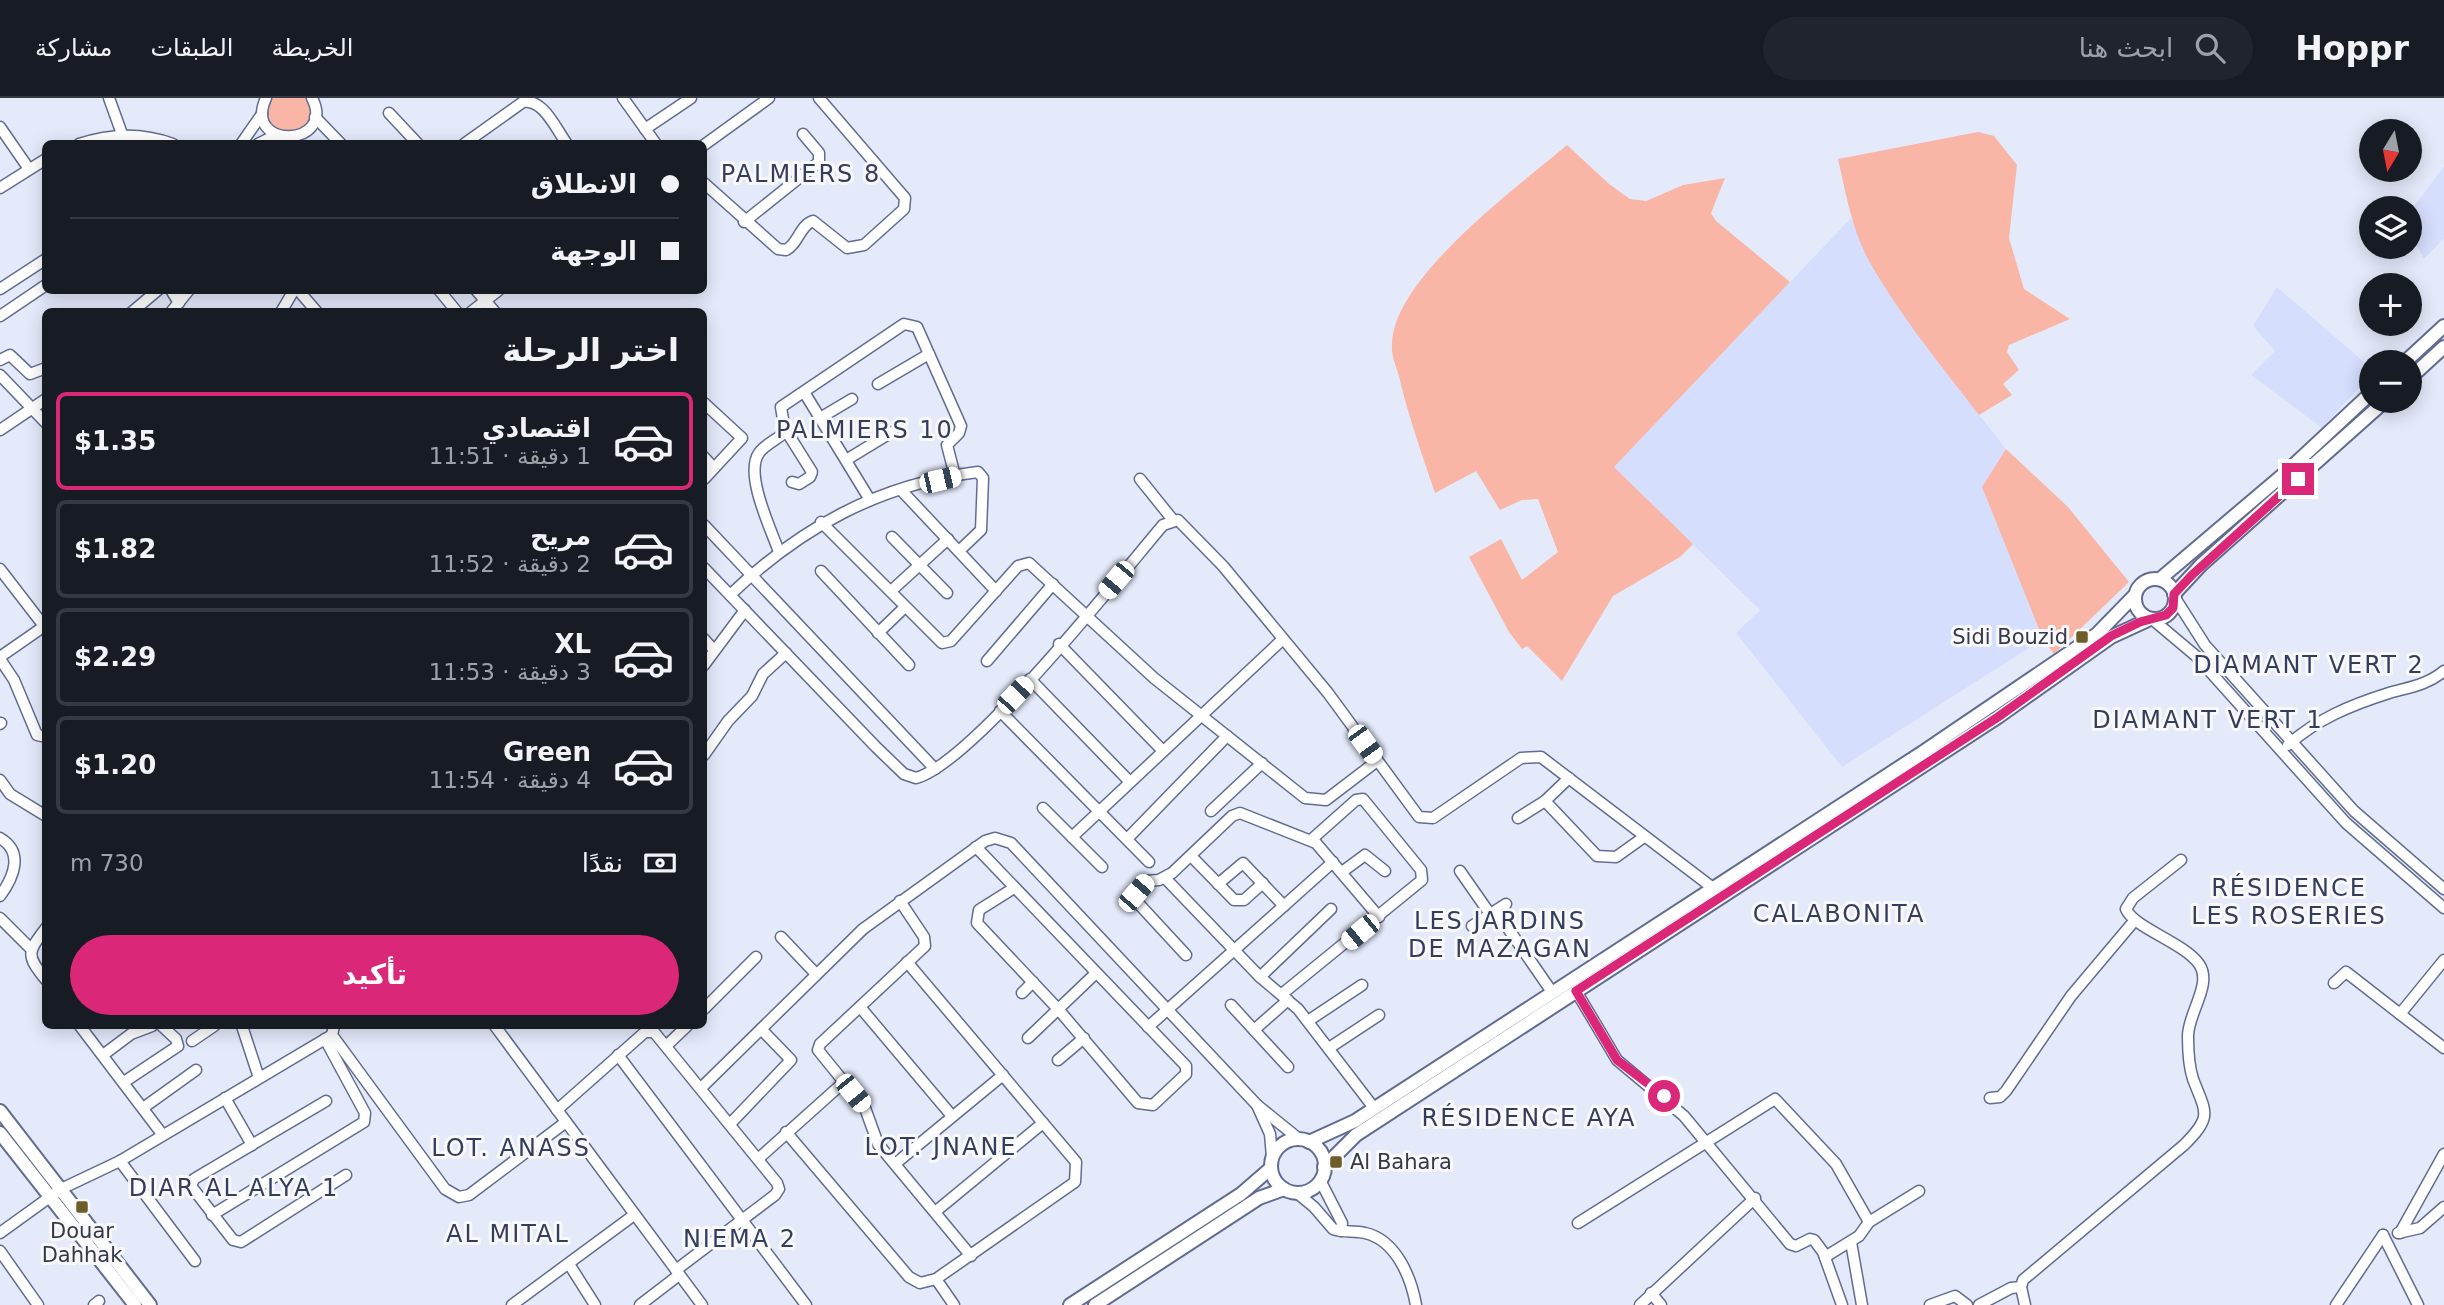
<!DOCTYPE html>
<html lang="ar">
<meta charset="utf-8">
<style>
body{margin:0;font-family:"DejaVu Sans","Noto Naskh Arabic",sans-serif;background:#20242c;color:#f1f3f6;direction:rtl;height:100vh;display:flex;flex-direction:column;font-size:26px;white-space:nowrap}
*{box-sizing:border-box;margin:0}
p{font-size:23px;color:#9ea1a6}
.icon{flex:none;width:38px;height:38px;fill:none;stroke:currentColor;stroke-width:2;stroke-linecap:round;stroke-linejoin:round}
.map{position:relative;flex:1;overflow:hidden;direction:ltr}
.sheet{position:absolute;left:42px;top:210px;width:665px;height:721px;display:flex;flex-direction:column;background:#171b24;border-radius:10px;box-shadow:0 4px 18px #0003;direction:rtl}
.sheet>*{flex:none}
.guide{position:absolute;left:42px;top:42px;width:665px;height:154px;border-radius:10px;box-shadow:0 4px 18px #0003;direction:rtl;display:grid;align-content:center;height:154px;padding:0 28px;background:#171b24}
.needle{width:46px;rotate:190deg}
.controls{position:absolute;left:2359px;top:21px;display:grid;gap:14px}
.controls a{display:grid;place-items:center;width:63px;height:63px;border-radius:50%;background:#171b24;box-shadow:0 4px 18px #0003;font-size:35px}
.end{position:absolute;width:32px;height:32px;margin:-16px;border:9px solid #db2777;background:#fff;box-shadow:0 0 0 4px #fff}
.from{border-radius:50%}
.car{position:absolute;width:21px;height:42px;margin:-21px -10px;border-radius:9px;box-shadow:0 0 5px 2px #0007;background:linear-gradient(#fff 24%,#345 0 40%,#fff 0 76%,#345 0 86%,#fff 0)}
.guide b{display:flex;align-items:center;gap:24px;height:66px;font-size:26px}
.guide b+b{border-top:2px solid #363941}
.guide i{width:18px;height:18px;background:#f1f3f6}
ul{padding:0;list-style:none}
li{display:flex;align-items:center;gap:21px;height:98px;margin:0 14px 10px;padding:0 14px;border:4px solid #363941;border-radius:10px}
li div{flex:1}
li b{display:block;font-size:26px}
li em{font-style:normal;font-weight:600}
li.selected{border-color:#db2777}
li>.icon{width:63px;height:63px;stroke-width:1.5}
h2{padding:0 28px;font-size:32px;line-height:84px}
.pay{display:flex;align-items:center;gap:18px;height:77px;padding:0 28px;font-size:26px}
.pay p{margin-inline-start:auto}
.action{display:flex;gap:14px;margin-top:auto;padding:14px 28px}
.action a{flex:1;height:80px;border-radius:42px;background:#db2777;color:#fff;font-size:28px;font-weight:600;line-height:80px;text-align:center}
header{display:flex;align-items:center;gap:42px;box-sizing:border-box;height:98px;padding:0 35px;background:#171b24;border-bottom:2px solid #363941}
header strong{font-size:33px}
nav{display:flex;gap:38px;margin-inline-start:auto;font-size:24px}
.search{width:490px;height:63px;background:#20242c;display:flex;align-items:center;gap:18px;box-sizing:border-box;padding:0 24px;border-radius:38px;color:#9ea1a6;font-size:26px}
.map>svg:first-child{display:block}
</style>
<header>
<strong>Hoppr</strong>
<div class="search"><svg class="icon" aria-label="search" viewBox="0 0 24 24"><circle cx="10" cy="10" r="6"/><path d="M15 15l6 6"/></svg>ابحث هنا</div>
<nav><a>الخريطة</a><a>الطبقات</a><a>مشاركة</a></nav>
</header>
<div class="map">
<svg width="2444" height="1207" viewBox="0 0 2444 1207">
<rect width="100%" height="100%" fill="#e5eafb"/>
<g fill="#d6defd">
<path d="M2444 68V140L2424 161 2410 134V114Z"/>
<path d="M1851 120 1869 163 1940 267 2006 351 1982 389 2043 541 1842 669 1736 535 1760 512 1614 369Z"/>
<path d="M2277 189 2371 270V277L2322 330 2251 277 2275 253 2253 228Z"/>
</g>
<g fill="#f9b6a6">
<path d="M270 0H309C315 16 311 24 298 34 272 33 262 27 270 0Z"/>
<path d="M1978 34 1994 38 2017 67 2009 140 2024 191 2070 221 2009 247 2007 254 2019 272 2003 286 2012 297 1979 317C1942 269 1899 216 1869 163 1852 132 1846 96 1838 61Z"/>
<path d="M1567 47 1609 86 1630 101 1646 103 1683 87 1725 80 1711 115 1716 123 1790 184 1614 369 1693 446 1680 459 1613 498 1562 583 1527 548 1522 551 1509 534 1469 459 1501 441 1522 482 1558 454 1538 401 1522 402 1500 412 1476 373 1435 395C1422 356 1408 318 1399 278 1396 268 1391 257 1392 247 1392 180 1519 88 1567 47Z"/>
<path d="M2006 351 2068 409 2129 484 2054 556 2043 541 1982 389Z"/>
</g>
<g fill="none" stroke-linecap="round" stroke-linejoin="round">
<g stroke="#626c91" stroke-width="13">
<g id="minor">
<path d="M109 0 122 36"/>
<path d="M266 0C242 53 337 49 312 0"/>
<path d="M623 0 656 46"/>
<path d="M389 15 418 46"/>
<path d="M315 19 341 46"/>
<path d="M0 29 29 71"/>
<path d="M645 31 691 0"/>
<path d="M79 46C111 36 140 34 173 46"/>
<path d="M241 46 262 16"/>
<path d="M258 46 276 37"/>
<path d="M464 46 523 4C543 0 556 31 567 46"/>
<path d="M704 47 769 0"/>
<path d="M704 85 778 151 786 152C798 146 800 127 813 123L847 150 864 147 904 111 905 100 819 0"/>
<path d="M0 90 46 61"/>
<path d="M744 124 819 64V55L803 36"/>
<path d="M0 191 46 161"/>
<path d="M171 192 179 205"/>
<path d="M298 192 317 214"/>
<path d="M439 192 457 214"/>
<path d="M476 192 495 214"/>
<path d="M132 214 158 192"/>
<path d="M171 214 189 192"/>
<path d="M281 214 294 192"/>
<path d="M471 214 499 192"/>
<path d="M0 218 46 187"/>
<path d="M0 262 10 257 30 276 46 270"/>
<path d="M0 277 46 325"/>
<path d="M878 286 929 256"/>
<path d="M804 294 870 402"/>
<path d="M704 305 742 340 704 381"/>
<path d="M820 320 852 301"/>
<path d="M785 331 812 374 810 379 799 386 792 384"/>
<path d="M0 332 46 301"/>
<path d="M704 359 714 370"/>
<path d="M846 362 892 334"/>
<path d="M1140 381 1173 422"/>
<path d="M901 392 996 493"/>
<path d="M821 424 942 545 951 543 1018 468 1029 465 1154 580 1305 700 1326 702 1377 663"/>
<path d="M704 427 935 671"/>
<path d="M892 439 947 495"/>
<path d="M779 454C771 431 744 376 759 355 765 346 777 342 785 334L781 309 904 226 917 229 961 328 959 335 947 347 955 378"/>
<path d="M704 470 876 649 904 676 916 680C972 665 1119 479 1163 427L1178 422 1223 468 1328 595 1419 719 1433 720 1521 660 1541 659 1713 790"/>
<path d="M0 471 44 528"/>
<path d="M821 473 909 567"/>
<path d="M891 493 948 441"/>
<path d="M730 497C800 430 879 386 978 374L983 380 981 432 959 453"/>
<path d="M2175 500 2205 547 2354 713 2444 791"/>
<path d="M2152 521 2196 558 2346 725 2444 810"/>
<path d="M878 535 905 509"/>
<path d="M704 541 714 552"/>
<path d="M1059 546 1163 653"/>
<path d="M0 559 46 527"/>
<path d="M0 561 14 582 37 637 46 639"/>
<path d="M987 563 1053 486"/>
<path d="M704 567 745 512"/>
<path d="M1030 581 1130 684"/>
<path d="M1000 613 1149 764"/>
<path d="M0 626 1 625"/>
<path d="M2288 647C2317 621 2351 607 2389 595 2410 589 2427 587 2444 573"/>
<path d="M704 657 728 623 752 598 763 576 786 555"/>
<path d="M0 682 10 696 46 718"/>
<path d="M1545 703 1597 758 1616 759 1644 739"/>
<path d="M1043 710 1102 769"/>
<path d="M1211 713 1262 665"/>
<path d="M1518 720 1545 703 1569 680"/>
<path d="M1072 739 1283 541"/>
<path d="M0 740C24 754 14 779 0 798"/>
<path d="M1127 741 1227 638"/>
<path d="M976 749 1186 968V976L1153 1007 1138 1005 1058 911 977 825 979 812 1014 790"/>
<path d="M1191 758 1234 802H1244L1263 785"/>
<path d="M1460 773 1490 816"/>
<path d="M1342 774 1365 757 1385 773"/>
<path d="M1165 780 1260 879 1298 911 1374 1010"/>
<path d="M1218 786 1243 765 1284 808"/>
<path d="M900 803 924 839 925 848 820 946 818 952 865 1010 878 1046 971 1158"/>
<path d="M1496 813 1552 894"/>
<path d="M0 820 31 851"/>
<path d="M1472 828 1506 806"/>
<path d="M46 830C27 855 26 857 46 882"/>
<path d="M781 839 816 876"/>
<path d="M1186 857 1138 805 1136 795 1146 783 1159 782 1172 775 1232 718 1240 715 1316 745 1379 819"/>
<path d="M2444 862 2400 916 2444 950"/>
<path d="M1260 879 1331 811"/>
<path d="M2334 885 2346 874 2400 916"/>
<path d="M1576 893 1617 962 1684 1018 1790 1146 1796 1148 1810 1141 1814 1142 1823 1154 1842 1207"/>
<path d="M1022 895 1033 884"/>
<path d="M1282 896 1422 782 1421 772 1363 701 1356 702 1311 742"/>
<path d="M1231 907 1288 969"/>
<path d="M860 909 952 1018"/>
<path d="M704 911 756 859"/>
<path d="M1308 923 1362 887"/>
<path d="M80 928 162 1036"/>
<path d="M242 928 259 980"/>
<path d="M334 928 332 937 445 1091 459 1099 469 1097 566 1024"/>
<path d="M495 928 702 1207"/>
<path d="M1148 929 1333 764"/>
<path d="M1254 932 1288 902"/>
<path d="M1028 940 1096 875"/>
<path d="M192 943 214 928"/>
<path d="M667 947 687 928"/>
<path d="M1329 950 1379 917"/>
<path d="M103 957 131 936 152 928"/>
<path d="M618 957 806 1207"/>
<path d="M1058 962 1084 940"/>
<path d="M124 984 178 948 176 941 162 928"/>
<path d="M701 990 863 831 985 743 995 740 1011 745 1257 1007 1299 1041"/>
<path d="M225 1000 252 1047"/>
<path d="M1990 1000 2000 999 2006 993 2071 898 2135 822"/>
<path d="M326 1003 194 1081 191 1088 233 1142 241 1144 346 1077"/>
<path d="M1257 1007 1270 1036 1272 1059"/>
<path d="M143 1010 196 972"/>
<path d="M557 1012 645 934H654L777 1085 779 1091 775 1097 676 1172"/>
<path d="M730 1026 791 962 761 931"/>
<path d="M786 1034 909 1179 920 1185 936 1181 1075 1084 1076 1064 907 864"/>
<path d="M758 1061 844 984"/>
<path d="M120 1063 195 1163"/>
<path d="M895 1066 1003 977"/>
<path d="M1320 1082 1342 1125 1341 1133"/>
<path d="M1297 1095 1314 1109 1333 1131C1343 1135 1354 1132 1365 1135 1396 1142 1411 1179 1416 1207"/>
<path d="M935 1114 1043 1025"/>
<path d="M212 1117 364 1024 365 1015 325 941"/>
<path d="M1578 1125 1775 1001 1836 1066 1869 1124"/>
<path d="M0 1135 61 1091 120 1063 332 937"/>
<path d="M2398 1135 2420 1130 2444 1109"/>
<path d="M2400 1135 2444 1056"/>
<path d="M2383 1137 2418 1207"/>
<path d="M1851 1144 1862 1207"/>
<path d="M0 1153 38 1207"/>
<path d="M1825 1159 1859 1138 1869 1124 1919 1093"/>
<path d="M569 1166 595 1207"/>
<path d="M936 1181 954 1207"/>
<path d="M1651 1195 1661 1207"/>
<path d="M94 1207 99 1203"/>
<path d="M512 1207 634 1117"/>
<path d="M640 1207 679 1177"/>
<path d="M1640 1207 1755 1100"/>
<path d="M1930 1207 1955 1198 1967 1207"/>
<path d="M1979 1207 2011 1190 2021 1189"/>
<path d="M2025 1207 2021 1189 2023 1182 2184 1047C2213 1018 2206 1015 2193 981 2189 969 2188 951 2188 938 2188 915 2213 886 2199 866 2183 844 2134 830 2126 811L2133 800 2181 762"/>
<path d="M2336 1207 2383 1137"/>
</g>
</g>
<g stroke="#626c91" stroke-width="16">
<g id="major">
<path d="M2405 264 2444 228"/>
<path d="M2410 280 2444 249"/>
<circle cx="2155" cy="501" r="20"/>
<path d="M2160 481 2285 375 2371 295"/>
<path d="M2174 496 2201 467 2385 303"/>
<path d="M0 1013 150 1207"/>
<path d="M0 1035 135 1207"/>
<circle cx="1298" cy="1068" r="27"/>
<path d="M1309 1044 1355 1023 1923 654 2097 536 2134 498"/>
<path d="M1324 1069 1356 1037 1998 619 2111 539 2150 521"/>
<path d="M1070 1207 1241 1096 1271 1070"/>
<path d="M1095 1207 1259 1100 1284 1091"/>
</g>
</g>
<use href="#minor" stroke="#fff" stroke-width="10"/>
<use href="#major" stroke="#fff" stroke-width="12"/>
</g>
<g fill="none" stroke-linecap="round" stroke-linejoin="round">
<path stroke="#db2777" stroke-width="9" d="M1664 998 1617 962 1576 893 1998 619 2111 538 2140 524 2166 517 2173 510 2174 496 2192 477 2298 381"/>
</g>
<g fill="#6c5d2a" stroke="#f8f8f8" stroke-width="2.5">
<rect x="2075" y="532" width="14" height="14" rx="3.5"/>
<rect x="1329" y="1057" width="14" height="14" rx="3.5"/>
<rect x="75" y="1102" width="14" height="14" rx="3.5"/>
</g>
<g text-anchor="middle" stroke-width="6" stroke-linejoin="round" paint-order="stroke">
<g font-size="21" fill="#353a4b" stroke="#f8f8f8" text-anchor="end">
<text x="2068" y="546">Sidi Bouzid</text>
<text x="1350" y="1071" text-anchor="start">Al Bahara</text>
<text x="82" y="1140" text-anchor="middle">Douar<tspan x="82" dy="24">Dahhak</tspan></text>
</g>
<g font-size="24" letter-spacing="2" fill="#353d5f" stroke="#f8f8f8">
<text x="801" y="84">PALMIERS 8</text>
<text x="865" y="340">PALMIERS 10</text>
<text x="2309" y="575">DIAMANT VERT 2</text>
<text x="2208" y="630">DIAMANT VERT 1</text>
<text x="2289" y="798">RÉSIDENCE<tspan x="2289" dy="28">LES ROSERIES</tspan></text>
<text x="1839" y="824">CALABONITA</text>
<text x="1500" y="831">LES JARDINS<tspan x="1500" dy="28">DE MAZAGAN</tspan></text>
<text x="1529" y="1028">RÉSIDENCE AYA</text>
<text x="941" y="1057">LOT. JNANE</text>
<text x="511" y="1058">LOT. ANASS</text>
<text x="234" y="1098">DIAR AL ALYA 1</text>
<text x="508" y="1144">AL MITAL</text>
<text x="740" y="1149">NIEMA 2</text>
</g>
</g>
</svg>
<div class="controls">
<a><svg class="needle" viewBox="-14 -14 28 28"><path d="M0-13l5 13h-10z" fill="#e53935"/><path d="M0 13l5-13h-10z" fill="#9ea1a6"/></svg></a>
<a><svg class="icon" aria-label="layers" viewBox="0 0 24 24"><path d="M12 4l9 5-9 5-9-5zM3 14l9 5 9-5"/></svg></a>
<a>+</a>
<a>−</a>
</div>
<i class="end from" style="left:1664px;top:998px"></i>
<i class="end" style="left:2298px;top:381px"></i>
<i class="car" style="left:940px;top:382px;rotate:77deg"></i>
<i class="car" style="left:1116px;top:482px;rotate:220deg"></i>
<i class="car" style="left:1015px;top:597px;rotate:43deg"></i>
<i class="car" style="left:1365px;top:646px;rotate:144deg"></i>
<i class="car" style="left:1136px;top:795px;rotate:41deg"></i>
<i class="car" style="left:1360px;top:834px;rotate:231deg"></i>
<i class="car" style="left:853px;top:995px;rotate:141deg"></i>
<div class="guide">
<b><i class="from"></i>الانطلاق</b>
<b><i></i>الوجهة</b>
</div>
<section class="sheet">
<h2>اختر الرحلة</h2>
<ul>
<li class="selected"><svg class="icon" aria-label="car" viewBox="0 0 24 24"><path d="M5 17H2v-5l4-1 3-4h7l3 4 3 1v5h-3M9 17h6M6 11h13"/><circle cx="7" cy="17" r="2"/><circle cx="17" cy="17" r="2"/></svg><div><b>اقتصادي</b><p>1 دقيقة · 11:51</p></div><em>$1.35</em></li>
<li><svg class="icon" aria-label="car" viewBox="0 0 24 24"><path d="M5 17H2v-5l4-1 3-4h7l3 4 3 1v5h-3M9 17h6M6 11h13"/><circle cx="7" cy="17" r="2"/><circle cx="17" cy="17" r="2"/></svg><div><b>مريح</b><p>2 دقيقة · 11:52</p></div><em>$1.82</em></li>
<li><svg class="icon" aria-label="car" viewBox="0 0 24 24"><path d="M5 17H2v-5l4-1 3-4h7l3 4 3 1v5h-3M9 17h6M6 11h13"/><circle cx="7" cy="17" r="2"/><circle cx="17" cy="17" r="2"/></svg><div><b>XL</b><p>3 دقيقة · 11:53</p></div><em>$2.29</em></li>
<li><svg class="icon" aria-label="car" viewBox="0 0 24 24"><path d="M5 17H2v-5l4-1 3-4h7l3 4 3 1v5h-3M9 17h6M6 11h13"/><circle cx="7" cy="17" r="2"/><circle cx="17" cy="17" r="2"/></svg><div><b>Green</b><p>4 دقيقة · 11:54</p></div><em>$1.20</em></li>
</ul>
<div class="pay"><svg class="icon" aria-label="cash" viewBox="0 0 24 24"><path d="M3 7h18v10H3z"/><circle cx="12" cy="12" r="2"/></svg>نقدًا<p>730 m</p></div>
<div class="action"><a>تأكيد</a></div>
</section>
</div>
